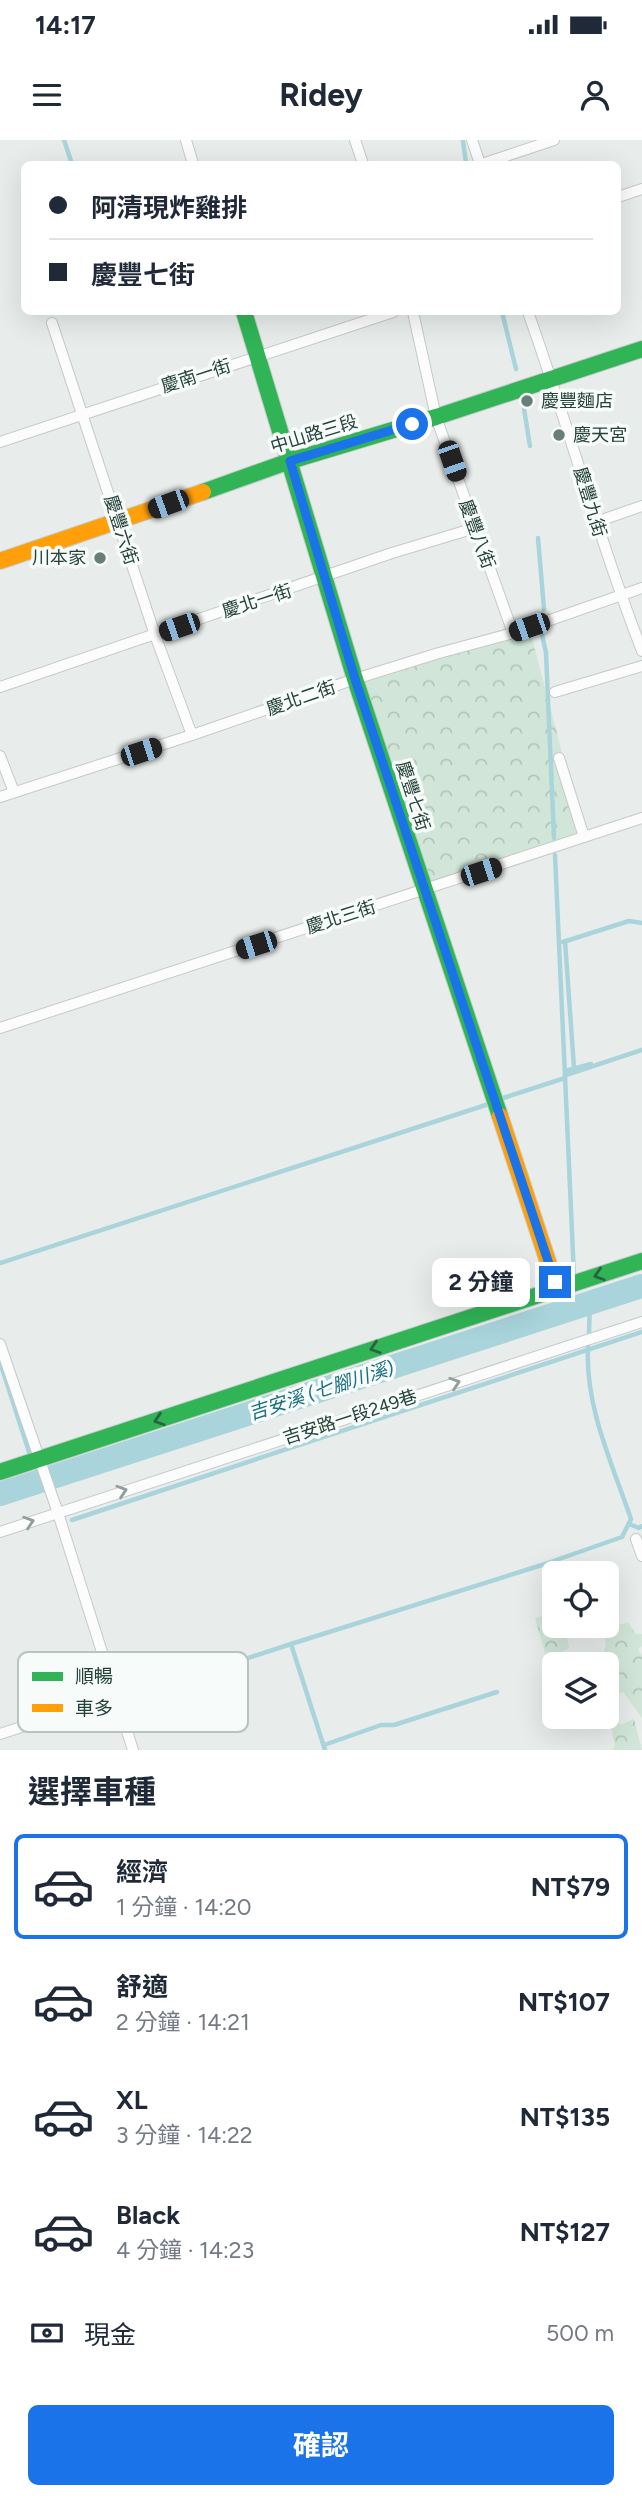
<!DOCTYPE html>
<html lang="zh-TW">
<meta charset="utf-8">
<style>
body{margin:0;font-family:Figtree,"Noto Sans TC",sans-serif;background:#f2f2f3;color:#1f2937;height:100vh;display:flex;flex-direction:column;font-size:26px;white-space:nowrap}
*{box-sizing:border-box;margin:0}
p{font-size:23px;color:#747a83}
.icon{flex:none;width:38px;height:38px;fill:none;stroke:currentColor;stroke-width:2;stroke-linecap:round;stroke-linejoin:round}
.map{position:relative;height:1610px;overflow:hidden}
.details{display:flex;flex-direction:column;background:#fff;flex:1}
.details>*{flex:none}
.top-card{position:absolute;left:21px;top:21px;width:600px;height:154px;border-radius:10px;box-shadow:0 7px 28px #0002;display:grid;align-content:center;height:154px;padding:0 28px;background:#fff}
.buttons{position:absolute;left:542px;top:1421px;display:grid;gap:14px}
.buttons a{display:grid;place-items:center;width:77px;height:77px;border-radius:10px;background:#fff;box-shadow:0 7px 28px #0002;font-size:35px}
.end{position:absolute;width:32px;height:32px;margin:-16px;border:9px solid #1a73e8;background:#fff;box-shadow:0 0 0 4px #fff}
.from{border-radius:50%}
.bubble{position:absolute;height:49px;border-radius:10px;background:#fff;box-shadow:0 7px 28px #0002;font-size:23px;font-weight:700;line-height:49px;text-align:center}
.car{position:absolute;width:21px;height:42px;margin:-21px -10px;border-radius:9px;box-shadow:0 0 5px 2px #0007;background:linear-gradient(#222 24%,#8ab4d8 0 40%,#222 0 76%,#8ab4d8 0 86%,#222 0)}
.top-card b{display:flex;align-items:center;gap:24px;height:66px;font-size:26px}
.top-card b+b{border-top:2px solid #e0e1e3}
.top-card i{width:18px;height:18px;background:#1f2937}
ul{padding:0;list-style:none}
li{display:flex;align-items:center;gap:21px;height:105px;margin:0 14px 10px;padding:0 14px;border:4px solid transparent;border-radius:10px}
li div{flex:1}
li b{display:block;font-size:26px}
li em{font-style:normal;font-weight:700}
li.selected{border-color:#1a73e8}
li>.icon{width:63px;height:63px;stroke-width:1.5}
h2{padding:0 28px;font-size:32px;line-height:84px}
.pay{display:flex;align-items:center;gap:18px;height:77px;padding:0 28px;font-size:26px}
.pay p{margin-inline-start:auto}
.primary-button{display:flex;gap:14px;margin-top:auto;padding:14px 28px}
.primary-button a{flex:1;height:80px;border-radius:10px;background:#1a73e8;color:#fff;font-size:28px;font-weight:700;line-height:80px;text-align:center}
.status{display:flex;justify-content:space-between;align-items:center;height:49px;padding:0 35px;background:#fff;direction:ltr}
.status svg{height:19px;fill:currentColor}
header{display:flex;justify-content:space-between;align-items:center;height:91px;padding:0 28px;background:#fff;font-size:32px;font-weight:700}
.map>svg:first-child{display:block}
</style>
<div class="status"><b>14:17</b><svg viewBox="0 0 49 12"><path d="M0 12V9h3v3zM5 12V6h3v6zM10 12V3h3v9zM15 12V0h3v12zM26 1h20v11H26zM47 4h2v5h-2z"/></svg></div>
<header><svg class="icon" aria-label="menu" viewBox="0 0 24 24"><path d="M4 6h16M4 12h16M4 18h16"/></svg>Ridey<svg class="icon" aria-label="person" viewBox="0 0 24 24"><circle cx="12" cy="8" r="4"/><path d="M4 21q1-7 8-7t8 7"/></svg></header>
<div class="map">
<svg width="642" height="1610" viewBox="0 0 642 1610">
<defs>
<pattern id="forest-crowns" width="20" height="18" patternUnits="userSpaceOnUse" patternTransform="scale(1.75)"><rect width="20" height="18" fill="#d1e6d8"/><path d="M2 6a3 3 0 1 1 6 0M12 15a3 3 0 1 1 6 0" fill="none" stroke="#b3c6ba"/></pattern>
</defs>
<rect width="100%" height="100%" fill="#e8edeb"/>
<g fill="url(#forest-crowns)">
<path d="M529 487 583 692 429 749 361 543Z"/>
<path d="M555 1473V1486H565L569 1508 547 1520 535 1478Z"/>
<path d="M628 1482 636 1494H642V1506L638 1509 642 1515V1578L623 1552 612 1556 620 1585 634 1579 642 1610H611L615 1607 607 1564V1524H601L606 1503 602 1490Z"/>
</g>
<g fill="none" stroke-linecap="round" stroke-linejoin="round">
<g stroke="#a9d4db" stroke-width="4.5">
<path d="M64 0 72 24"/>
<path d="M463 1 466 23"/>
<path d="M502 172 516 229"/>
<path d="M524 269 530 306"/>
<path d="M538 398 544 469"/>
<path d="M541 490 546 513 554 698"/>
<path d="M555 715 574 1136"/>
<path d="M565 801 574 928"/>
<path d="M563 802 629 781 642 783"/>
<path d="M565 931 591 924"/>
<path d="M566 935 642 910"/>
<path d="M500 959 565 938"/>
<path d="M0 1123 492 963"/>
<path d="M575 1157 577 1167"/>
<path d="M589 1192 590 1163"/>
<path d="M0 1222 30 1315"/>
<path d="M72 1380 642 1192"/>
<path d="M629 1384 639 1388 642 1386"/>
<path d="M123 1559 291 1504"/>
<path d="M324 1605 381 1585H394L497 1552"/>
<path d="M325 1610 291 1504 542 1425 622 1397 631 1379C612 1323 585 1267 588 1207"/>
</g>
<path stroke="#a9d4db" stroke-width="24" d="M0 1354 642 1146"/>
<g stroke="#c5cac8" stroke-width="12">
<g id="street">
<path d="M186 0 193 24"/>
<path d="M355 0 363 24"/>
<path d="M472 0 480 24"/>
<path d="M482 24 554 0"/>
<path d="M618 57 642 49"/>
<path d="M413 172 436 277 513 493"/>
<path d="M528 172C568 284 599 400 642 511"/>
<path d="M52 183 155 495 192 595"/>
<path d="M0 302 393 172"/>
<path d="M596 382 642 366"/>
<path d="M0 547 392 413 475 388"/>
<path d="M555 552 642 526"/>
<path d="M0 616 14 652"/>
<path d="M559 618 584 697"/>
<path d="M0 657 192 595 355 539 439 513 513 493 642 448"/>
<path d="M0 888 642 678"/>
<path d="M0 1204 58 1373 133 1610"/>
<path d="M0 1392 642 1182"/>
<path d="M636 1399 642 1416"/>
<path d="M0 1594 115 1556"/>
</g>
</g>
<g stroke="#c3cbc8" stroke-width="18">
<g id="fast">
<path d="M244 172 355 539 500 976"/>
<path d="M203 352 290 321 436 277 642 209"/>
<path d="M0 1332 642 1121"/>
</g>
</g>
<g stroke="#c3cbc8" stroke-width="18">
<g id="slow">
<path d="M0 421 203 352"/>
<path d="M500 976 557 1149"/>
</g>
</g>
<use href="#street" stroke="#fcfcfc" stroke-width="10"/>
<use href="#fast" stroke="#30b455" stroke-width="16"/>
<use href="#slow" stroke="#ff9f0a" stroke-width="16"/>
</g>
<defs><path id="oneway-chevron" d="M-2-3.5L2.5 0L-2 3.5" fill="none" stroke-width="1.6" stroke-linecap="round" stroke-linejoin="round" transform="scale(1.75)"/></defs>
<g stroke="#286442">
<use href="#oneway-chevron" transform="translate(599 1135) rotate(162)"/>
<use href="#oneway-chevron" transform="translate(375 1208) rotate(162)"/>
<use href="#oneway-chevron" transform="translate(159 1280) rotate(162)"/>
</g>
<g stroke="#909f9b">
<use href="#oneway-chevron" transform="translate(455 1243) rotate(-18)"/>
<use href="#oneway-chevron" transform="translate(122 1351) rotate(-18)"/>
<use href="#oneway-chevron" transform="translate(29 1382) rotate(-18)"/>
</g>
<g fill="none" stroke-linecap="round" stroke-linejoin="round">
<path stroke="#1a73e8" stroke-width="9" d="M412 284 290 321 355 539 555 1142"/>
</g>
<g fill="#697e78" stroke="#f7fbf9" stroke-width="2.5">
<circle cx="527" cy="261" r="7"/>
<circle cx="559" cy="295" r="7"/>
<circle cx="100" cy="418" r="7"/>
</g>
<g text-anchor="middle" stroke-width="7" stroke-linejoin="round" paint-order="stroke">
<g font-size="18" fill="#24423a" stroke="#f7fbf9">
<text transform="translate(196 236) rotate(-18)" y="6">慶南一街</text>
<text transform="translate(314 294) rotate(-17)" y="6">中山路三段</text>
<text transform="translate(590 362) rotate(73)" y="6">慶豐九街</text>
<text transform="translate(121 390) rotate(72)" y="6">慶豐六街</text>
<text transform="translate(477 394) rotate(70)" y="6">慶豐八街</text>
<text transform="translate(257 461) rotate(-18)" y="6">慶北一街</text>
<text transform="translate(301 558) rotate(-19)" y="6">慶北二街</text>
<text transform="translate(413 656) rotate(72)" y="6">慶豐七街</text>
<text transform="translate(341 777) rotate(-18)" y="6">慶北三街</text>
<text transform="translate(350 1277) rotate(-18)" y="6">吉安路一段249巷</text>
</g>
<g font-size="18" fill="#24423a" stroke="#f7fbf9" text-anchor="start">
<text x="541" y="267">慶豐麵店</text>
<text x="573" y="301">慶天宮</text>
<text x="86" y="424" text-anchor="end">川本家</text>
</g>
<g font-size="19" font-style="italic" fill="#1c6f80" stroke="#f7fbf9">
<text transform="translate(321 1250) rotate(-18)" y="7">吉安溪 (七腳川溪)</text>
</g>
</g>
<rect x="18" y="1512" width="230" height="80" rx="10" fill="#f7fbf9" stroke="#b8c4c0" stroke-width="2"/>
<rect x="32" y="1532" width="31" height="9" fill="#30b455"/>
<rect x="32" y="1564" width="31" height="8" fill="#ff9f0a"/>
<g font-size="19" fill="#24423a">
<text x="75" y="1543">順暢</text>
<text x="75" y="1575">車多</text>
</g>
</svg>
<div class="buttons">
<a><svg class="icon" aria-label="locate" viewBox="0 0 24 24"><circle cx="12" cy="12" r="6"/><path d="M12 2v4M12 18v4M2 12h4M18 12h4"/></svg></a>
<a><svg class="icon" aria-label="layers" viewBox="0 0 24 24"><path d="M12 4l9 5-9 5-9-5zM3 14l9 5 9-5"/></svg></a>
</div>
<i class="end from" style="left:412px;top:284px"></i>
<i class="end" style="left:555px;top:1142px"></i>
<div class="bubble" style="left:432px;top:1118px;width:98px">2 分鐘</div>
<i class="car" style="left:452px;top:321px;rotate:161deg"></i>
<i class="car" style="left:168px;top:364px;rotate:250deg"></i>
<i class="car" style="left:179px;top:487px;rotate:251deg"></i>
<i class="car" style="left:529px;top:487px;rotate:251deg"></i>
<i class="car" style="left:141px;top:612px;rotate:72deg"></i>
<i class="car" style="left:481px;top:732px;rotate:72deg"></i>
<i class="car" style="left:256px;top:805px;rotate:252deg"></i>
<div class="top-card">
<b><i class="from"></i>阿清現炸雞排</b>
<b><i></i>慶豐七街</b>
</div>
</div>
<section class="details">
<h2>選擇車種</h2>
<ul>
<li class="selected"><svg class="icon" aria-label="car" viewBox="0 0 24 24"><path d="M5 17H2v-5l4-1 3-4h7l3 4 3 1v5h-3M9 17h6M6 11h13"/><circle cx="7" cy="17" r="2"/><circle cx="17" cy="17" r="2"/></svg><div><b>經濟</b><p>1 分鐘 · 14:20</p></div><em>NT$79</em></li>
<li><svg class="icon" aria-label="car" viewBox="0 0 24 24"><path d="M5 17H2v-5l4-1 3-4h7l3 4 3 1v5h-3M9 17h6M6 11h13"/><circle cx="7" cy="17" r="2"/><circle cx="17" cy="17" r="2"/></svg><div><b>舒適</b><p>2 分鐘 · 14:21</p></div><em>NT$107</em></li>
<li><svg class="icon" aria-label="car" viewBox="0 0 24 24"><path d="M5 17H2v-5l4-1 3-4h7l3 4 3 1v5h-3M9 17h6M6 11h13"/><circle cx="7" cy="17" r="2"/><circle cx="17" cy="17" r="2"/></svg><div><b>XL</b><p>3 分鐘 · 14:22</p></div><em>NT$135</em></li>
<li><svg class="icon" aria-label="car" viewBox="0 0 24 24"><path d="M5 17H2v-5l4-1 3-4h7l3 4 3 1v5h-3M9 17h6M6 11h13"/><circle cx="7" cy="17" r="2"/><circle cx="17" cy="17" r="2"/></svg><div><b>Black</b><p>4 分鐘 · 14:23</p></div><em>NT$127</em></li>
</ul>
<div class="pay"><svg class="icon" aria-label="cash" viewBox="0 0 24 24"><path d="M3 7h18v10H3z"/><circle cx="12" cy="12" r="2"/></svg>現金<p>500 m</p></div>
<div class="primary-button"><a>確認</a></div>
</section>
